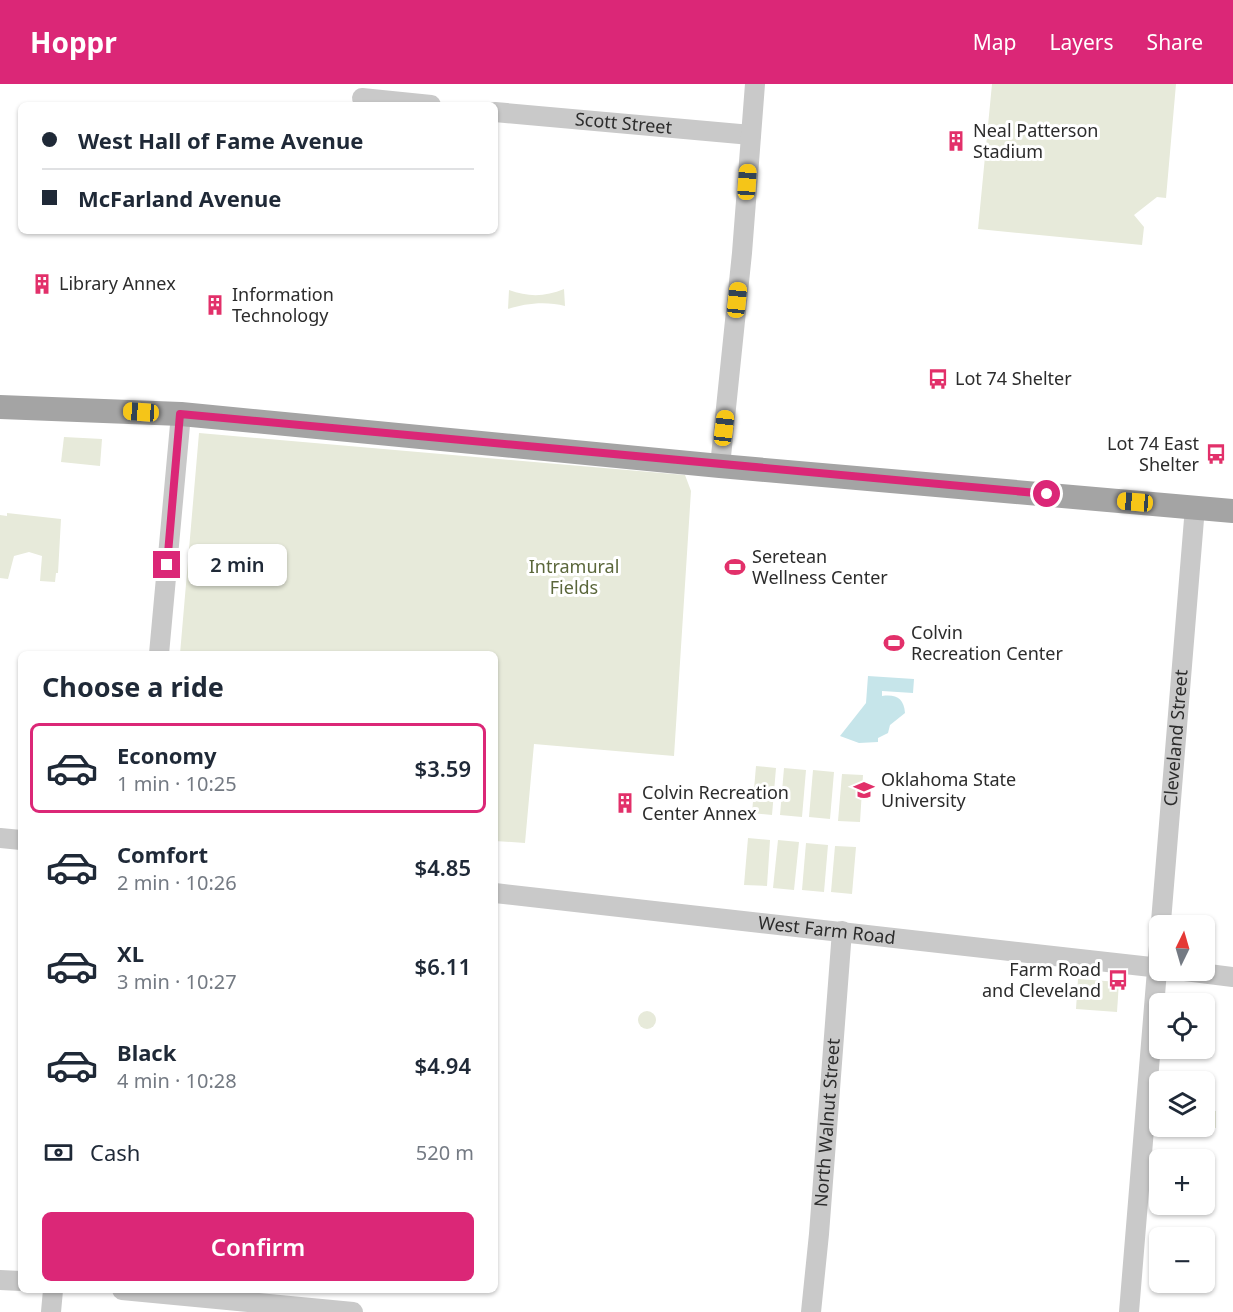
<!DOCTYPE html>
<meta charset="utf-8">
<style>
body{margin:0;font-family:"Noto Sans",sans-serif;background:#f2f2f3;color:#1f2937;height:100vh;display:flex;flex-direction:column;font-size:22px;white-space:nowrap}
*{box-sizing:border-box;margin:0}
p{font-size:20px;color:#747a83}
.icon{flex:none;width:33px;height:33px;fill:none;stroke:currentColor;stroke-width:2;stroke-linecap:round;stroke-linejoin:round}
.map{position:relative;flex:1;overflow:hidden}
.details{position:absolute;left:18px;top:567px;width:480px;height:642px;display:flex;flex-direction:column;background:#fff;border-radius:9px;box-shadow:0 2px 4px #0004}
.details>*{flex:none}
.banner{position:absolute;left:18px;top:18px;width:480px;height:132px;border-radius:9px;box-shadow:0 2px 4px #0004;display:grid;align-content:center;height:132px;padding:0 24px;background:#fff}
.needle{width:39px;rotate:5deg}
.controls{position:absolute;left:1149px;top:831px;display:grid;gap:12px}
.controls a{display:grid;place-items:center;width:66px;height:66px;border-radius:9px;background:#fff;box-shadow:0 2px 4px #0004;font-size:30px}
.end{position:absolute;width:27px;height:27px;margin:-14px;border:8px solid #db2777;background:#fff;box-shadow:0 0 0 3px #fff}
.from{border-radius:50%}
.bubble{position:absolute;height:42px;border-radius:9px;background:#fff;box-shadow:0 2px 4px #0004;font-size:20px;font-weight:600;line-height:42px;text-align:center}
.car{position:absolute;width:18px;height:36px;margin:-18px -9px;border-radius:8px;box-shadow:0 0 4px 2px #0007;background:linear-gradient(#f5c518 24%,#345 0 40%,#f5c518 0 76%,#345 0 86%,#f5c518 0)}
.banner b{display:flex;align-items:center;gap:21px;height:57px;font-size:22px}
.banner b+b{border-top:2px solid #e0e1e3}
.banner i{width:15px;height:15px;background:#1f2937}
ul{padding:0;list-style:none}
li{display:flex;align-items:center;gap:18px;height:90px;margin:0 12px 9px;padding:0 12px;border:3px solid transparent;border-radius:9px}
li div{flex:1}
li b{display:block;font-size:22px}
li em{font-style:normal;font-weight:600}
li.active{border-color:#db2777}
li>.icon{width:54px;height:54px;stroke-width:1.5}
h2{padding:0 24px;font-size:27px;line-height:72px}
.pay{display:flex;align-items:center;gap:15px;height:66px;padding:0 24px;font-size:22px}
.pay p{margin-inline-start:auto}
.button{display:flex;gap:12px;margin-top:auto;padding:12px 24px}
.button a{flex:1;height:69px;border-radius:9px;background:#db2777;color:#fff;font-size:24px;font-weight:600;line-height:69px;text-align:center}
header{display:flex;align-items:center;gap:36px;box-sizing:border-box;height:84px;padding:0 30px;background:#db2777;color:#fff}
header strong{font-size:28px}
nav{display:flex;gap:33px;margin-inline-start:auto;font-size:21px}
.map>svg:first-child{display:block}
</style>
<header>
<strong>Hoppr</strong>
<nav><a>Map</a><a>Layers</a><a>Share</a></nav>
</header>
<div class="map">
<svg width="1233" height="1228" viewBox="0 0 1233 1228">
<rect width="100%" height="100%" fill="#fff"/>
<g fill="#e7eada">
<path d="M992 0H1176L1166 114 1157 113 1134 131 1144 143 1142 161 978 145Z"/>
<path d="M564 205 565 222C547 217 525 219 508 225L509 206C528 213 545 213 564 205Z"/>
<path d="M199 349 685 391 691 407 674 672 534 660 525 759 495 757V570H180Z"/>
<path d="M64 353 102 355 100 382 61 378Z"/>
<path d="M7 429 61 435 58 489H56L55 498 40 497 42 472 29 468 14 472 8 495 0 494V431L7 432Z"/>
<path d="M756 682 776 684 772 731 752 729Z"/>
<path d="M784 684 806 686 802 733 780 731Z"/>
<path d="M813 686 834 688 830 735 809 733Z"/>
<path d="M842 690 863 691 860 738 838 737Z"/>
<path d="M748 754 770 756 767 802 744 801Z"/>
<path d="M778 756 799 758 794 806 773 804Z"/>
<path d="M806 759 828 761 824 808 802 806Z"/>
<path d="M835 762 856 763 852 810 831 808Z"/>
<path d="M1078 895 1119 898 1117 928 1076 925Z"/>
<circle cx="647" cy="936" r="9"/>
<path d="M1205 1026 1216 1027V1044L1204 1043Z"/>
</g>
<path fill="#c6e5ea" d="M868 592 914 595 913 609 882 607V612C896 610 904 614 905 629L890 641 888 649 878 654V658L859 659 840 652 866 619Z"/>
<g fill="none" stroke-linecap="round" stroke-linejoin="round">
<g stroke="#c9c9c9" stroke-width="20">
<path d="M362 14 431 21"/>
<path id="s1" d="M495 28 751 51"/>
<path d="M720 382 742 169 755 0"/>
<path d="M159 570 181 330"/>
<path d="M0 754 21 756"/>
<path id="s2" d="M495 809 1160 884"/>
<path d="M1177 886 1233 893"/>
<path d="M0 1196 21 1197"/>
<path d="M122 1206 353 1228"/>
<path d="M51 1228 53 1206"/>
<path id="s3" d="M811 1228 819 1150 842 847"/>
<path id="s4" d="M1129 1228 1195 423"/>
</g>
<path stroke="#a4a4a4" stroke-width="24" d="M0 323 181 330 720 382 1233 427"/>
</g>
<g fill="none" stroke-linecap="round" stroke-linejoin="round">
<path stroke="#db2777" stroke-width="8" d="M167 481 180 330 1047 410"/>
</g>
<defs>
<g id="building-bare" transform="scale(1.62)"><path d="M-4-6H4V6H1V3H-1V6H-4ZM-2.5-4.3h1.7v1.8h-1.7ZM.8-4.3h1.7v1.8H.8ZM-2.5-1h1.7V.8h-1.7ZM.8-1h1.7V.8H.8Z" fill="#e2306a" stroke="#fff" stroke-width="2.5" paint-order="stroke"/></g>
<g id="bus-bare" transform="scale(1.62)"><path d="M-5-6H5V4H4V6H2V4H-2V6H-4V4H-5ZM-3.5-4V0h7V-4ZM-3.5 1.2v1.5H-2V1.2ZM2 1.2v1.5H3.5V1.2Z" fill="#e2306a" stroke="#fff" stroke-width="2.5" paint-order="stroke"/></g>
<g id="stadium-bare" transform="scale(1.62)"><path d="M0-5a6.5 5 0 1 0 0 10a6.5 5 0 1 0 0-10ZM-3.5-1.8h7v3.6h-7Z" fill="#e2306a" stroke="#fff" stroke-width="2.5" paint-order="stroke"/></g>
<g id="university-bare" transform="scale(1.62)"><path d="M0-5L7-2L0 1L-7-2ZM-4 1L0 2.5L4 1V4Q0 6-4 4Z" fill="#e2306a" stroke="#fff" stroke-width="2.5" paint-order="stroke"/></g>
</defs>
<g fill-rule="evenodd">
<use href="#building-bare" x="956" y="57"/>
<use href="#building-bare" x="42" y="200"/>
<use href="#building-bare" x="215" y="221"/>
<use href="#bus-bare" x="938" y="295"/>
<use href="#bus-bare" x="1216" y="370"/>
<use href="#stadium-bare" x="735" y="483"/>
<use href="#stadium-bare" x="894" y="559"/>
<use href="#university-bare" x="864" y="706"/>
<use href="#building-bare" x="625" y="719"/>
<use href="#bus-bare" x="1118" y="896"/>
</g>
<g text-anchor="middle" stroke-width="6" stroke-linejoin="round" paint-order="stroke">
<g font-size="18" fill="#2c2c2c" stroke="#fff">
<text dy="6" stroke="none"><textPath href="#s1" startOffset="129">Scott Street</textPath></text>
<text dy="6" stroke="none"><textPath href="#s4" startOffset="576">Cleveland Street</textPath></text>
<text dy="6" stroke="none"><textPath href="#s2" startOffset="334">West Farm Road</textPath></text>
<text dy="6" stroke="none"><textPath href="#s3" startOffset="190">North Walnut Street</textPath></text>
</g>
<g font-size="18" fill="#2c2c2c" stroke="#fff" text-anchor="start">
<text x="973" y="53">Neal Patterson<tspan x="973" dy="21">Stadium</tspan></text>
<text x="59" y="206">Library Annex</text>
<text x="232" y="217">Information<tspan x="232" dy="21">Technology</tspan></text>
<text x="955" y="301">Lot 74 Shelter</text>
<text x="1199" y="366" text-anchor="end">Lot 74 East<tspan x="1199" dy="21">Shelter</tspan></text>
<text x="752" y="479">Seretean<tspan x="752" dy="21">Wellness Center</tspan></text>
<text x="911" y="555">Colvin<tspan x="911" dy="21">Recreation Center</tspan></text>
<text x="881" y="702">Oklahoma State<tspan x="881" dy="21">University</tspan></text>
<text x="642" y="715">Colvin Recreation<tspan x="642" dy="21">Center Annex</tspan></text>
<text x="1101" y="892" text-anchor="end">Farm Road<tspan x="1101" dy="21">and Cleveland</tspan></text>
</g>
<g font-size="18" fill="#5b673b" stroke="#fff">
<text x="574" y="489">Intramural<tspan x="574" dy="21">Fields</tspan></text>
</g>
</g>
</svg>
<div class="controls">
<a><svg class="needle" viewBox="-14 -14 28 28"><path d="M0-13l5 13h-10z" fill="#e53935"/><path d="M0 13l5-13h-10z" fill="#747a83"/></svg></a>
<a><svg class="icon" aria-label="locate" viewBox="0 0 24 24"><circle cx="12" cy="12" r="6"/><path d="M12 2v4M12 18v4M2 12h4M18 12h4"/></svg></a>
<a><svg class="icon" aria-label="layers" viewBox="0 0 24 24"><path d="M12 4l9 5-9 5-9-5zM3 14l9 5 9-5"/></svg></a>
<a>+</a>
<a>−</a>
</div>
<i class="end from" style="left:1047px;top:410px"></i>
<i class="end" style="left:167px;top:481px"></i>
<div class="bubble" style="left:188px;top:460px;width:99px">2 min</div>
<i class="car" style="left:747px;top:98px;rotate:4deg"></i>
<i class="car" style="left:737px;top:216px;rotate:6deg"></i>
<i class="car" style="left:141px;top:328px;rotate:274deg"></i>
<i class="car" style="left:724px;top:344px;rotate:7deg"></i>
<i class="car" style="left:1135px;top:418px;rotate:275deg"></i>
<div class="banner">
<b><i class="from"></i>West Hall of Fame Avenue</b>
<b><i></i>McFarland Avenue</b>
</div>
<section class="details">
<h2>Choose a ride</h2>
<ul>
<li class="active"><svg class="icon" aria-label="car" viewBox="0 0 24 24"><path d="M5 17H2v-5l4-1 3-4h7l3 4 3 1v5h-3M9 17h6M6 11h13"/><circle cx="7" cy="17" r="2"/><circle cx="17" cy="17" r="2"/></svg><div><b>Economy</b><p>1 min · 10:25</p></div><em>$3.59</em></li>
<li><svg class="icon" aria-label="car" viewBox="0 0 24 24"><path d="M5 17H2v-5l4-1 3-4h7l3 4 3 1v5h-3M9 17h6M6 11h13"/><circle cx="7" cy="17" r="2"/><circle cx="17" cy="17" r="2"/></svg><div><b>Comfort</b><p>2 min · 10:26</p></div><em>$4.85</em></li>
<li><svg class="icon" aria-label="car" viewBox="0 0 24 24"><path d="M5 17H2v-5l4-1 3-4h7l3 4 3 1v5h-3M9 17h6M6 11h13"/><circle cx="7" cy="17" r="2"/><circle cx="17" cy="17" r="2"/></svg><div><b>XL</b><p>3 min · 10:27</p></div><em>$6.11</em></li>
<li><svg class="icon" aria-label="car" viewBox="0 0 24 24"><path d="M5 17H2v-5l4-1 3-4h7l3 4 3 1v5h-3M9 17h6M6 11h13"/><circle cx="7" cy="17" r="2"/><circle cx="17" cy="17" r="2"/></svg><div><b>Black</b><p>4 min · 10:28</p></div><em>$4.94</em></li>
</ul>
<div class="pay"><svg class="icon" aria-label="cash" viewBox="0 0 24 24"><path d="M3 7h18v10H3z"/><circle cx="12" cy="12" r="2"/></svg>Cash<p>520 m</p></div>
<div class="button"><a>Confirm</a></div>
</section>
</div>
